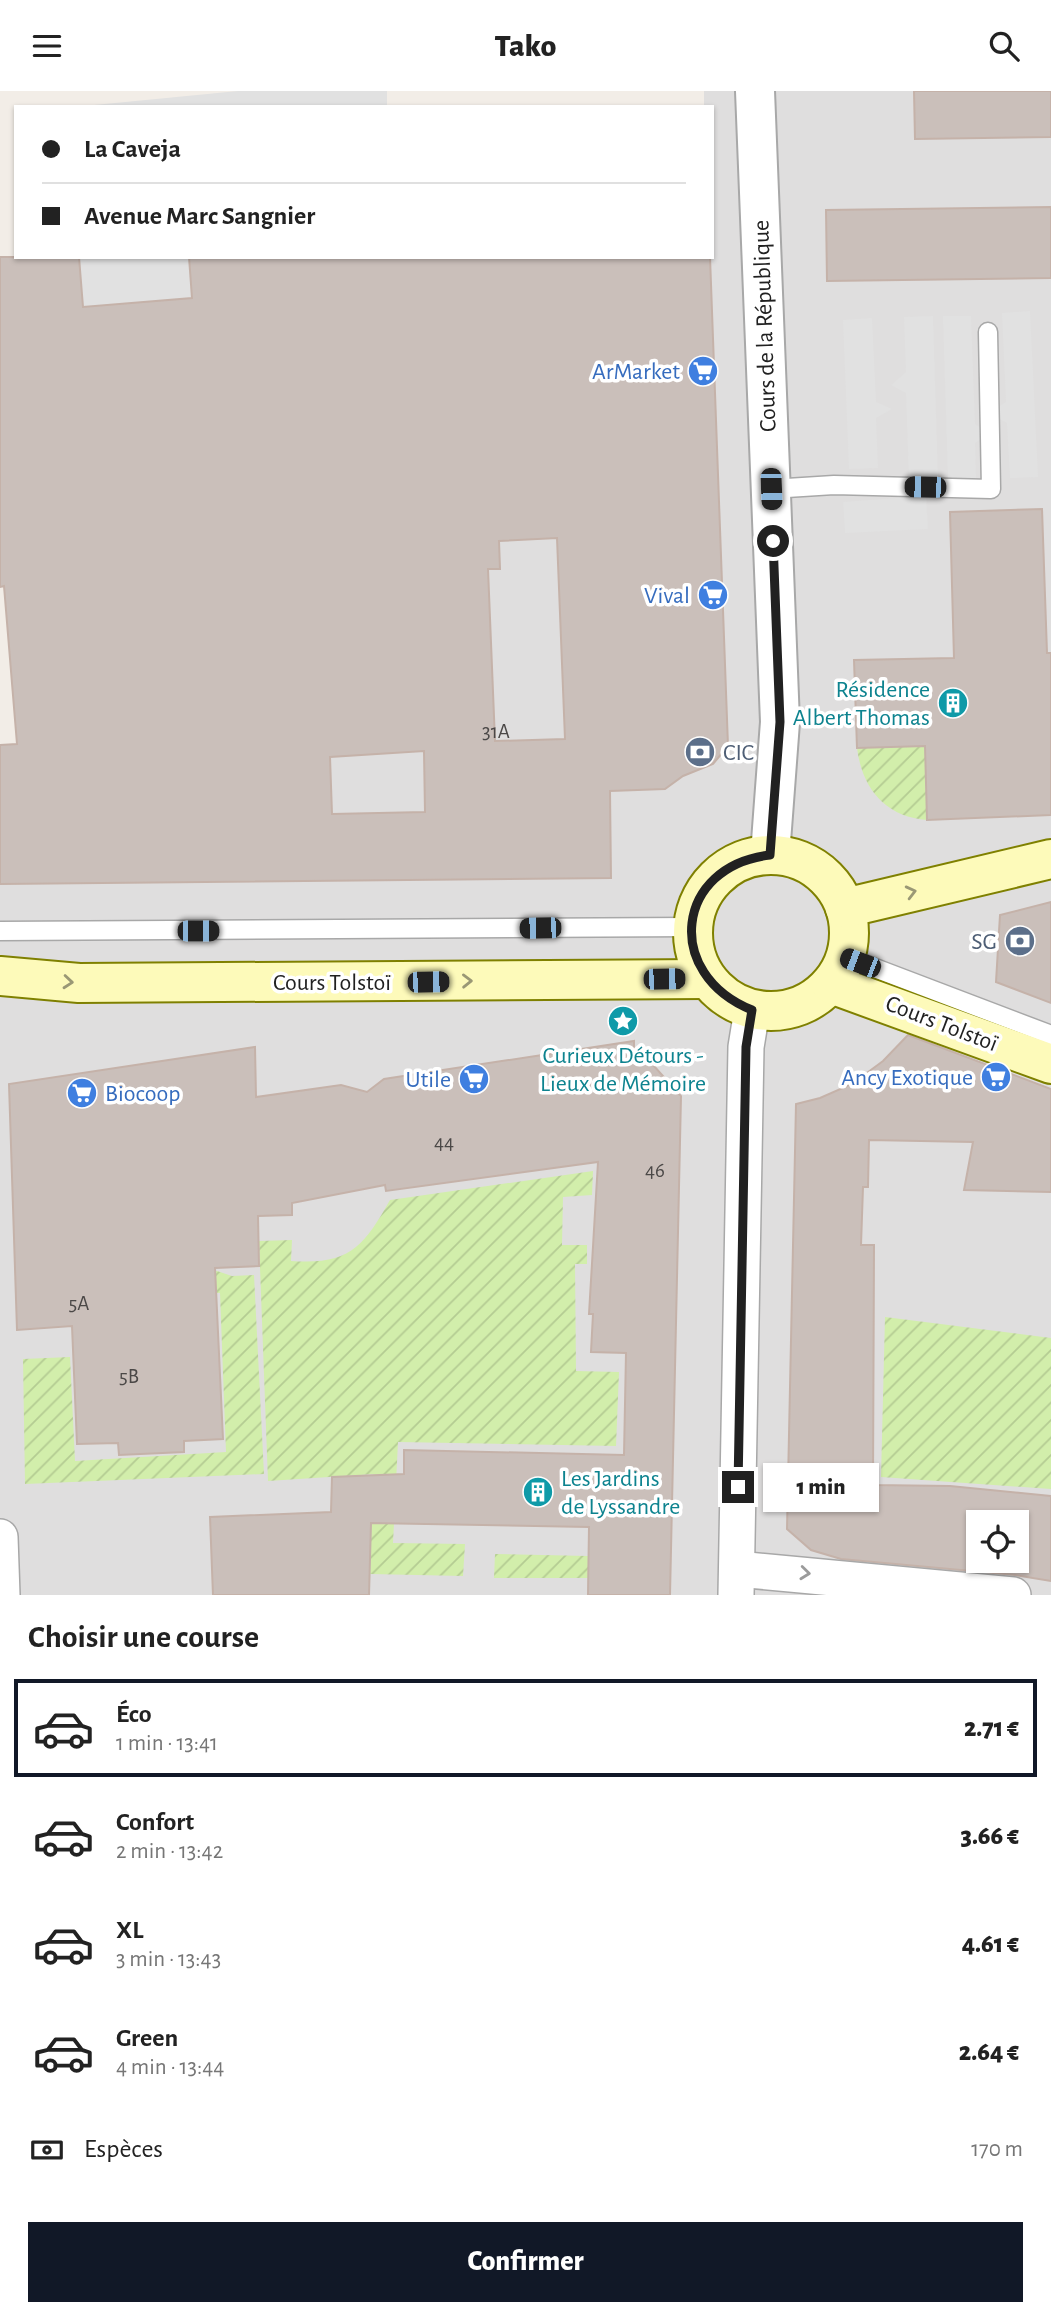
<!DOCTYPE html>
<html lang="fr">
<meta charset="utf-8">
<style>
body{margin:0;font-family:"Alegreya Sans",sans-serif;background:#f2f2f2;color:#222;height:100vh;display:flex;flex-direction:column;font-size:26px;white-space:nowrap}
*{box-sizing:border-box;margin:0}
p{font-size:23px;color:#767676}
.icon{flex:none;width:38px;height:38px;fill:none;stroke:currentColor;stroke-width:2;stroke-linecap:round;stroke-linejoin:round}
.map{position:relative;height:1504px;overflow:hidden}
.panel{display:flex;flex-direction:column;background:#fff;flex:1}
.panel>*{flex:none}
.guide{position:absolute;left:14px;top:14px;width:700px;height:154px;border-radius:0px;box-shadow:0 2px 5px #0004;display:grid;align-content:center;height:154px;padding:0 28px;background:#fff}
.controls{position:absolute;left:966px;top:1419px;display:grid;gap:14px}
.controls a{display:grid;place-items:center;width:63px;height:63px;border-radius:0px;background:#fff;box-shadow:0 2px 5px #0004;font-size:35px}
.end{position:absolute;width:32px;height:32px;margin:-16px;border:9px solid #212121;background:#fff;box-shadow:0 0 0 4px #fff}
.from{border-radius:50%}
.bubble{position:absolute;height:49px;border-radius:0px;background:#fff;box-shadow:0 2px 5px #0004;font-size:23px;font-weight:800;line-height:49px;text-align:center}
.car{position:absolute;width:21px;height:42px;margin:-21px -10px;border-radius:9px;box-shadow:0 0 5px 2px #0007;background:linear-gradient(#222 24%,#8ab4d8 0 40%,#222 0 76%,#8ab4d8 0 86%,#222 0)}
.guide b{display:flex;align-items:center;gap:24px;height:66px;font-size:26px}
.guide b+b{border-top:2px solid #e0e0e0}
.guide i{width:18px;height:18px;background:#222}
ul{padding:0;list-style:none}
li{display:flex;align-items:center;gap:21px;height:98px;margin:0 14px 10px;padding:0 14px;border:4px solid transparent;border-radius:0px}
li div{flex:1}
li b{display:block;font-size:26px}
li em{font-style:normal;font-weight:800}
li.on{border-color:#111827}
li>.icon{width:63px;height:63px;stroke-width:1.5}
h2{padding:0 28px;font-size:32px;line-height:84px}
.pay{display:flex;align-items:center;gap:18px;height:77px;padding:0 28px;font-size:26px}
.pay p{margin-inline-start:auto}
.button{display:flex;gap:14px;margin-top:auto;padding:14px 28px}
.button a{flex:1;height:80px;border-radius:0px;background:#111827;color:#fff;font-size:28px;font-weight:800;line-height:80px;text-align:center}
header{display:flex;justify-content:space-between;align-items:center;height:91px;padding:0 28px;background:#fff;font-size:32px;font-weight:800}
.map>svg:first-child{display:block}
</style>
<header><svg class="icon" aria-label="menu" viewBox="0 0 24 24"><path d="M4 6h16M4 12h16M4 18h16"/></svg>Tako<svg class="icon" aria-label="search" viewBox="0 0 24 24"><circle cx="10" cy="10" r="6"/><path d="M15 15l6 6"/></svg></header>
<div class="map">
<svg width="1051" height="1504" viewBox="0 0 1051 1504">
<defs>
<pattern id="garden-furrows" width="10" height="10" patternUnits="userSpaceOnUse" patternTransform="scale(1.75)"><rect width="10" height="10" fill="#d2eeab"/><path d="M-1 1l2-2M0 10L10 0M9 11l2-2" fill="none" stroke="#b4cc93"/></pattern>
</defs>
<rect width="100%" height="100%" fill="#f2ede7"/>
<path fill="#dfdede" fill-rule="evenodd" d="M704 0H1051V1504H0V654L85 646 589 166H712V16H704ZM978 1432H1017V1470H978Z"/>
<g fill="url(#garden-furrows)">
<path d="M925 655 927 729C885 726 862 697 857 657Z"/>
<path d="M593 1080 592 1104 563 1106 562 1154H587V1173H575L576 1280 619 1281 616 1355 398 1351 393 1452 465 1453 463 1485 370 1483 372 1384 375 1383 268 1390 259 1150 292 1149 291 1170C349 1174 363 1157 390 1109Z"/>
<path d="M217 1180 232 1185 254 1184 264 1383 25 1393 23 1268 70 1266 75 1370 226 1361 220 1202 149 1204 104 1186Z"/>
<path d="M885 1226 1051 1247V1398L881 1386Z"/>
<path d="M495 1463 588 1465V1487H494Z"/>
</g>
<g fill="#e1e1e1">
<path d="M238 0H387V16H74Z"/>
<path d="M79 166H189L192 207 83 216Z"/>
<path d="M1030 220 1038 386 1010 387 1007 332 989 322 1006 311 1002 222Z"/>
<path d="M933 225 938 389 909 390 906 302 891 294 906 281 904 226Z"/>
<path d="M943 225H971L975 333 990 342 975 352 976 387 948 389Z"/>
<path d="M872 227 876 311 892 318 876 327 878 377 849 378 843 229Z"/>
<path d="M903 396 908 407 926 406 928 438 845 442 843 411 897 407Z"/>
</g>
<g fill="#cabfba" stroke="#c5b2a9" stroke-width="2" fill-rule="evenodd">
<path d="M914 0H1051V46L915 48Z"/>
<path d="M1051 116V187L827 190 826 119Z"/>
<path d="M0 166H79L83 216 192 207 189 166H710L728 655 713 673 683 685 665 698 610 700 611 787 0 793V654L17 653 4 495 0 496ZM557 447 565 648 495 650 488 478H500L499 450ZM424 660 425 721 332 723 330 666Z"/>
<path d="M1042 418 1047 562H1051V724L927 729 925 655 857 657 854 569 954 567 950 421Z"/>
<path d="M1051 811V912L996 891 1000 824Z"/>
<path d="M908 944 1051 998V1101L964 1099 973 1051 869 1049 868 1096H863L861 1154H874L873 1394 950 1395 1051 1405V1490L1015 1484 841 1468 811 1459 787 1438 796 1013 820 1007 852 993 883 970ZM978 1432H1017V1470H978Z"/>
<path d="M634 950V967H643L654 975 681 1005 670 1504H588L589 1436 371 1432 369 1504H213L210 1426 331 1421 332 1386 404 1383V1359L624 1364 626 1262 591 1261 593 1223H589L598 1071 386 1100 385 1094 292 1112V1124L258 1125 259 1175 215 1177 223 1348 184 1350V1361L119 1364 118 1352 77 1353 72 1235 17 1239 9 993 255 956 256 1006 341 994 367 1001 384 988Z"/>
</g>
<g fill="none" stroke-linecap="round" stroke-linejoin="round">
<g stroke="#a8a8a8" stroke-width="21">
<g id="service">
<path d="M771 398 834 394 991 398 988 241"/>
<path d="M0 840 692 836"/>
<path d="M846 866 1051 944"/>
</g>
</g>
<g stroke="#a8a8a8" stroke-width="38">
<g id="minor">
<path d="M0 1446 2 1504"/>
<path d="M737 1478 1013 1504"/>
<path d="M736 1504 746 956 752 919"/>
</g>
</g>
<g stroke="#a8a8a8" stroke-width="42">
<path id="tertiary" d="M755 0 780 631 770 764"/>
</g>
<g stroke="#7f8000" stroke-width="42">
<g id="secondary">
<circle cx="771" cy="842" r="78"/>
<path d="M845 817 1051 768"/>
<path d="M0 885 79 892 706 888"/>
<path d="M831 893 1051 973"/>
</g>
</g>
<use href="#service" stroke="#fff" stroke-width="18"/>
<use href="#minor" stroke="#fff" stroke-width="35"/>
<use href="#tertiary" stroke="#fff" stroke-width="38"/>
<use href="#secondary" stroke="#fdfaba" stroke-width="38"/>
</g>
<defs><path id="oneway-chevron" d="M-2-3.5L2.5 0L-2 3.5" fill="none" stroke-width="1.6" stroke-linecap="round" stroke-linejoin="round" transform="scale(1.75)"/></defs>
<g stroke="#9a9875">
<use href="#oneway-chevron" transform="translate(911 801) rotate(-14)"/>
<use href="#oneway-chevron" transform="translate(467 890) rotate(-1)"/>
<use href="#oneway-chevron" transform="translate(68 891) rotate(5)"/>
</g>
<use stroke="#9b9b9b" href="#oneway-chevron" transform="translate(805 1482) rotate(6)"/>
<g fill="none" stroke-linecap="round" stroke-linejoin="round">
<path stroke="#212121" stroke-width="9" d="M738 1396 746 956 752 919C663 883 675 775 770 764L780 631 773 450"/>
</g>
<defs>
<g id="supermarket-disc" transform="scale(1.575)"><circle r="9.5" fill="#3f7fe0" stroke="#fff"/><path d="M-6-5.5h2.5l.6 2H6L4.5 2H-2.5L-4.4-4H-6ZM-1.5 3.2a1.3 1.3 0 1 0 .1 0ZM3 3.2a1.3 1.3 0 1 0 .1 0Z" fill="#fff"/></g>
<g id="building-disc" transform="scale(1.575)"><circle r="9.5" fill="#0f9aa8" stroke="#fff"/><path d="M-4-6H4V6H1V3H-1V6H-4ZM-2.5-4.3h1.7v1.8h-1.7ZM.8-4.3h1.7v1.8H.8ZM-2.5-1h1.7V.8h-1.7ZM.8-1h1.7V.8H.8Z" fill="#fff"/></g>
<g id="bank-disc" transform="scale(1.575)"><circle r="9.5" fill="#5c6f8a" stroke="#fff"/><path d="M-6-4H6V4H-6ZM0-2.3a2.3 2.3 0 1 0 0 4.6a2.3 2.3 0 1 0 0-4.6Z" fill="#fff"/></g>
<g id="sight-disc" transform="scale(1.575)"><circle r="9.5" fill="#0f9aa8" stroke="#fff"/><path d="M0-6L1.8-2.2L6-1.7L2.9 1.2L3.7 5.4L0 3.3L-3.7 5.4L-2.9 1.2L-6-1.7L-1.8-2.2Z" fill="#fff"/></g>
</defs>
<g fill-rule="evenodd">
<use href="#supermarket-disc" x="703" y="280"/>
<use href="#supermarket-disc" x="713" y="504"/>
<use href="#building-disc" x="953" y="612"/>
<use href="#bank-disc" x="700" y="661"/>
<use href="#bank-disc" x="1020" y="850"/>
<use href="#sight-disc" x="623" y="930"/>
<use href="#supermarket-disc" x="996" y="986"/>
<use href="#supermarket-disc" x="474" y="988"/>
<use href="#supermarket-disc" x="82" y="1002"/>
<use href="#building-disc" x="538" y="1401"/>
</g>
<g text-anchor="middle" stroke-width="7" stroke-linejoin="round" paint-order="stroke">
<g font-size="21" fill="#4b4847">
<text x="496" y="647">31A</text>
<text x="444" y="1058">44</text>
<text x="655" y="1086">46</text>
<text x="79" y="1219">5A</text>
<text x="129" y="1292">5B</text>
</g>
<g font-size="24" fill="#212121" stroke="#fff">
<text transform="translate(764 235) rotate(-92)" y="8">Cours de la République</text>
<text x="332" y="899">Cours Tolstoï</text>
<text transform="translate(942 932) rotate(21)" y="8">Cours Tolstoï</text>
</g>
<g font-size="24" fill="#366cbe" stroke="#fff" text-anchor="end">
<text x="680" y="288">ArMarket</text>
<text x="690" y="512">Vival</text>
<text x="973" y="994">Ancy Exotique</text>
<text x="451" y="996">Utile</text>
<text x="105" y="1010" text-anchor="start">Biocoop</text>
</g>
<g font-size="24" fill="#0d838f" stroke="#fff" text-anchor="end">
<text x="930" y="606">Résidence<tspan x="930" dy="28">Albert Thomas</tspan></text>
<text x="623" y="972" text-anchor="middle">Curieux Détours -<tspan x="623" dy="28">Lieux de Mémoire</tspan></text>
<text x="561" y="1395" text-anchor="start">Les Jardins<tspan x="561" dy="28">de Lyssandre</tspan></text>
</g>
<g font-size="24" fill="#4e5e75" stroke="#fff" text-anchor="start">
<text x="723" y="669">CIC</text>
<text x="997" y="858" text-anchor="end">SG</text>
</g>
</g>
</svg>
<div class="controls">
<a><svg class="icon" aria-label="locate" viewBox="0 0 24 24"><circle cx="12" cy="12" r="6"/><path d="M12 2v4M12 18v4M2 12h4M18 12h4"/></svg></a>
</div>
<i class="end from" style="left:773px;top:450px"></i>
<i class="end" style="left:738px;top:1396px"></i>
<div class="bubble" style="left:763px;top:1372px;width:116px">1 min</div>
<i class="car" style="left:925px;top:396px;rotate:271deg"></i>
<i class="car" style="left:771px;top:398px;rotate:178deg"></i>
<i class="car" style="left:540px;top:837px;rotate:269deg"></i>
<i class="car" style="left:198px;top:840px;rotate:90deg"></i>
<i class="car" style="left:860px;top:872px;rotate:291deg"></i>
<i class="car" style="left:664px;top:888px;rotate:89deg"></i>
<i class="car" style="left:428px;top:891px;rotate:89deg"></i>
<div class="guide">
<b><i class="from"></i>La Caveja</b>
<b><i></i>Avenue Marc Sangnier</b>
</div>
</div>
<section class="panel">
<h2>Choisir une course</h2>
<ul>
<li class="on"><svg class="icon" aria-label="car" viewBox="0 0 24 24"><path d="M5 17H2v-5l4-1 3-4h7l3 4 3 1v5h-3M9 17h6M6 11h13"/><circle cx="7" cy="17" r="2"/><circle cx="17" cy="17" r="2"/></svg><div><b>Éco</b><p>1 min · 13:41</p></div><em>2.71 €</em></li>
<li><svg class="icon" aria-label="car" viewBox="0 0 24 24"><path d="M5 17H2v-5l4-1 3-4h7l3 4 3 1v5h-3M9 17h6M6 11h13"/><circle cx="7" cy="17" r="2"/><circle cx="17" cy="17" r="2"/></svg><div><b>Confort</b><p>2 min · 13:42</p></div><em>3.66 €</em></li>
<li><svg class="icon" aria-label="car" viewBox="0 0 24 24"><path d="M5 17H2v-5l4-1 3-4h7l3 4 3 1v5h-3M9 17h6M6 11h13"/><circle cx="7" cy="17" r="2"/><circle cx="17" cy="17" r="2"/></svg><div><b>XL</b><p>3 min · 13:43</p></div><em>4.61 €</em></li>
<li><svg class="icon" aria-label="car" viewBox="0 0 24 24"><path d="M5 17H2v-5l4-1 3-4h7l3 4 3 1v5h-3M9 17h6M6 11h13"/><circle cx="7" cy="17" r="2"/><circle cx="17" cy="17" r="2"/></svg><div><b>Green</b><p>4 min · 13:44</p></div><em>2.64 €</em></li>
</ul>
<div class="pay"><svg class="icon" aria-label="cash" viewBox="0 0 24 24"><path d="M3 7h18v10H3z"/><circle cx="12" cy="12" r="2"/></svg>Espèces<p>170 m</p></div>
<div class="button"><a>Confirmer</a></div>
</section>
